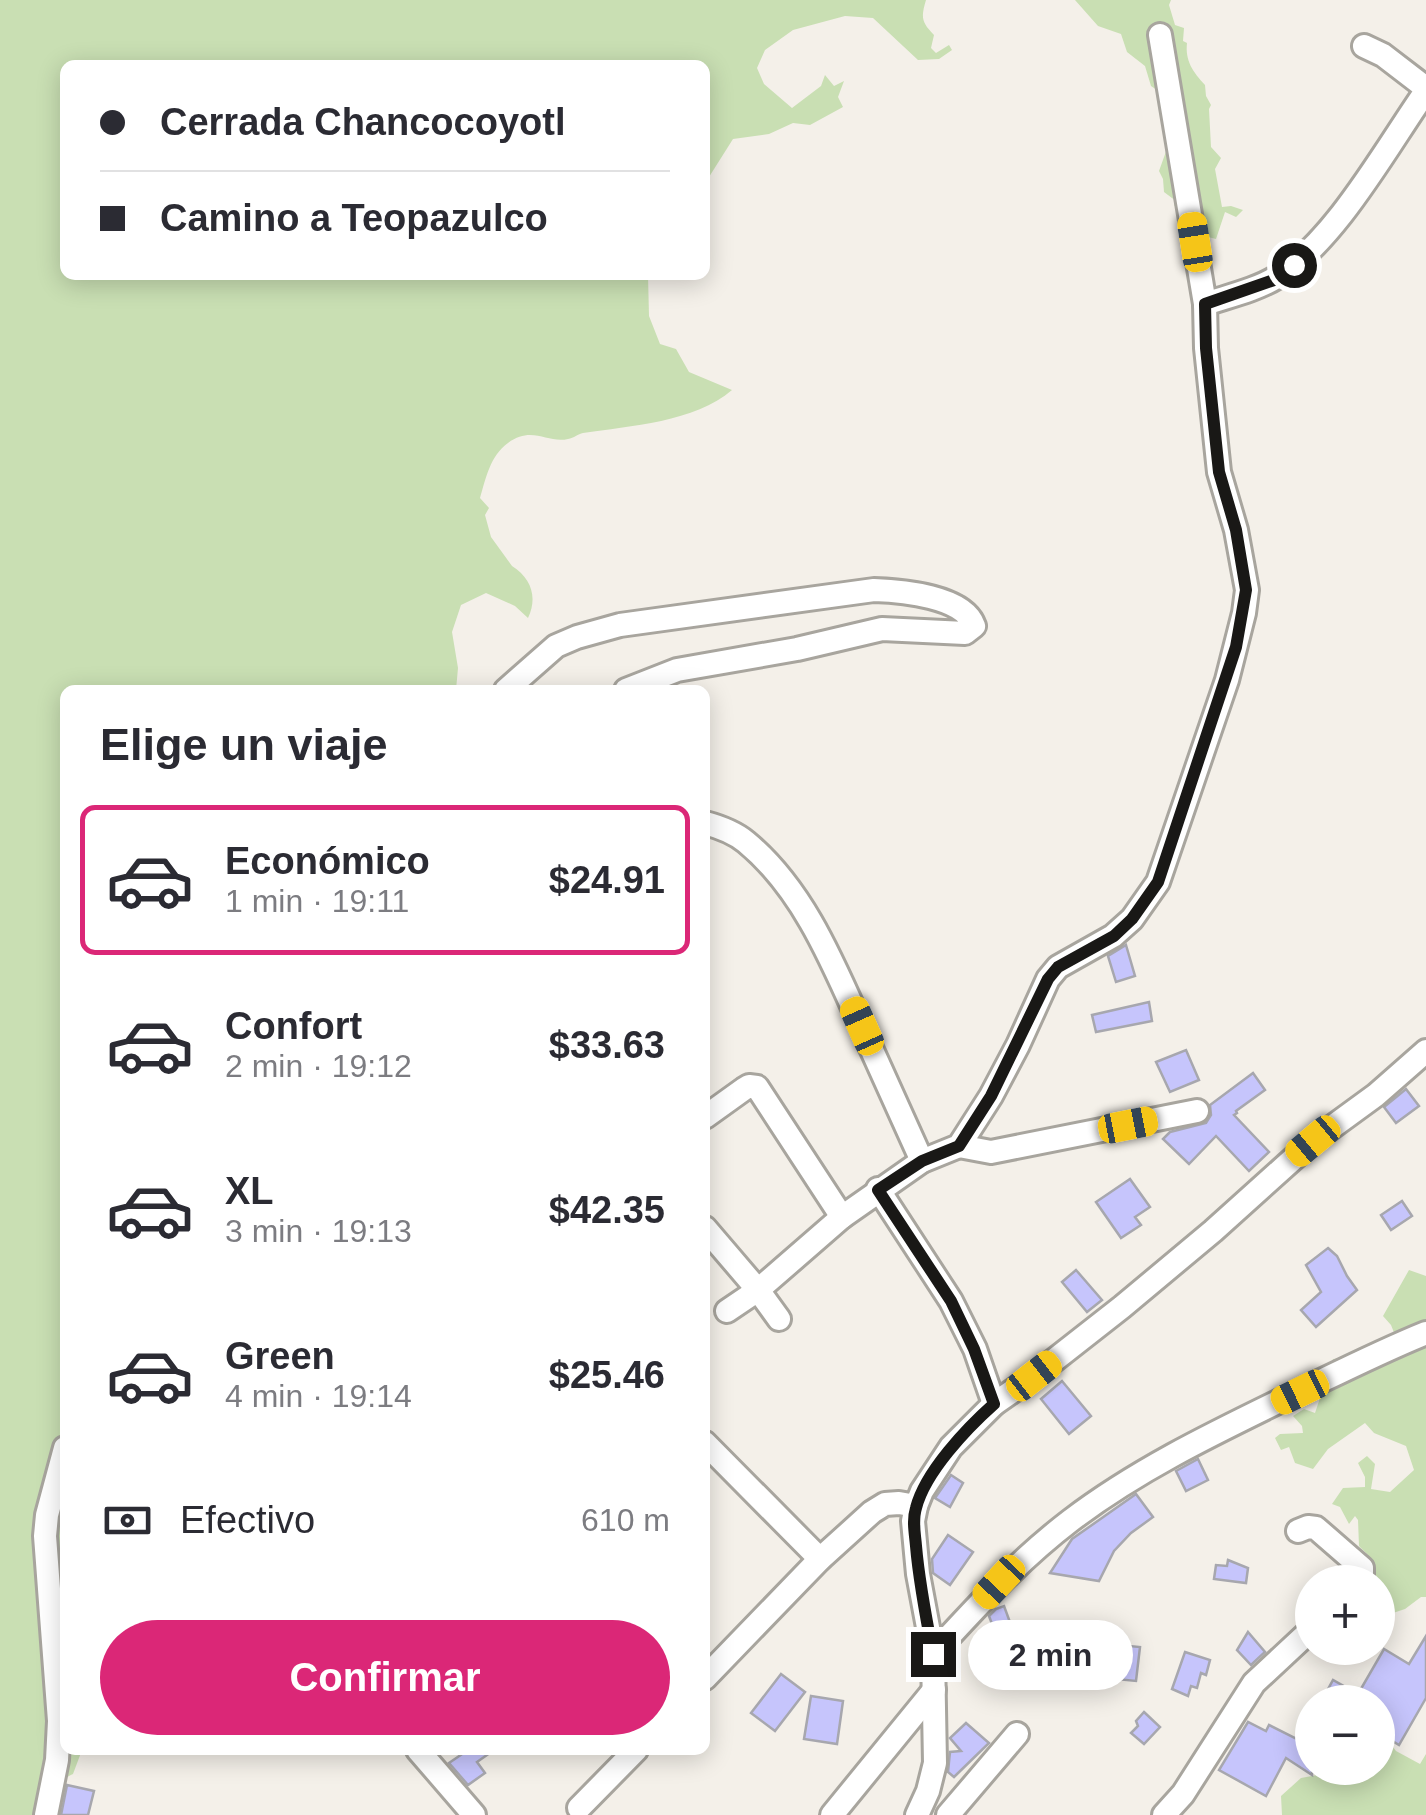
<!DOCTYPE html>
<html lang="es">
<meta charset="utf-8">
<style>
body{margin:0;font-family:Arial,sans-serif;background:#f2f2f3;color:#2b2b33;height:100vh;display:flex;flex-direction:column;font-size:38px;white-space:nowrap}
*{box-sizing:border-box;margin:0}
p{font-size:32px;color:#7c7c81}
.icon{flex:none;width:55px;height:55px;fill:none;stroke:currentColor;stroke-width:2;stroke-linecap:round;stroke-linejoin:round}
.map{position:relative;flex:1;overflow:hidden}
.drawer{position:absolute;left:60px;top:685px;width:650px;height:1070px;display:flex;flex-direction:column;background:#fff;border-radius:15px;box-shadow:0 5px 25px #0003}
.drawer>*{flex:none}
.guide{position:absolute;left:60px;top:60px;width:650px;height:220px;border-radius:15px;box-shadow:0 5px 25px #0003;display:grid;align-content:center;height:220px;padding:0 40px;background:#fff}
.controls{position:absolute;left:1295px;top:1565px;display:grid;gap:20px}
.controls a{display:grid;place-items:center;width:100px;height:100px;border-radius:50%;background:#fff;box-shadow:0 5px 25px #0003;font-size:50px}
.end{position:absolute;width:45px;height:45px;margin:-22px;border:12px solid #191816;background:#fff;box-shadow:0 0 0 5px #fff}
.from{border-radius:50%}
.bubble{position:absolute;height:70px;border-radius:35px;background:#fff;box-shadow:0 5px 25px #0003;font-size:32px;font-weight:700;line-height:70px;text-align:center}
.car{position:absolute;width:30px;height:60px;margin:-30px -15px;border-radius:12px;box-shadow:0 0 8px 2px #0007;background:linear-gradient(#f5c518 24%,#345 0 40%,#f5c518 0 76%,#345 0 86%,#f5c518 0)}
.guide b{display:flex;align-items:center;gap:35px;height:95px;font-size:38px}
.guide b+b{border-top:2px solid #e1e1e2}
.guide i{width:25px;height:25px;background:#2b2b33}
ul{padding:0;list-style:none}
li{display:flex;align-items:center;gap:30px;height:150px;margin:0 20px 15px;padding:0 20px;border:5px solid transparent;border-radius:15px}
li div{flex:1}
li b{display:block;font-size:38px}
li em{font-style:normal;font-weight:700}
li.active{border-color:#db2777}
li>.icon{width:90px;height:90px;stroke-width:1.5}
h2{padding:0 40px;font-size:45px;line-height:120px}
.pay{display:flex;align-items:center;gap:25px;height:110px;padding:0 40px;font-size:38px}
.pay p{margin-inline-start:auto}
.button{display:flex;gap:20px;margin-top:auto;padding:20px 40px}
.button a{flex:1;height:115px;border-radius:60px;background:#db2777;color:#fff;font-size:40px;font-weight:700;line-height:115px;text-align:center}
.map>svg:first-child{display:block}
</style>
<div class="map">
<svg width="1426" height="1815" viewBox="0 0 1426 1815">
<rect width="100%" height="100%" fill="#f4f0e9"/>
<g fill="#c9dfb3">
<path d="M0 0H926C921 17 921 22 934 35L931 48 936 53 949 45 952 50 939 59 918 60 873 18 845 16 793 30 765 50 757 68 764 84 792 108 821 86 825 75 834 86 844 81 838 97 843 107 810 125 793 123 769 134 733 139 709 177 707 178 705 65H65V275H648L649 316 660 344 676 349 689 372 732 390C695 422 630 426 583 433 578 434 574 438 568 439 548 444 532 425 508 443 490 456 486 478 480 498L489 508 485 515 491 537 512 566C531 578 538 597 528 618L515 606 486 593 461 605 452 632 458 668 456 690H65V1750H82L73 1774C56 1781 48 1799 42 1815H0Z"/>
<path d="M1075 0H1171L1169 5 1175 25 1184 28 1183 41 1187 43C1185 61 1193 72 1205 85L1206 96 1211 105 1209 109 1211 147 1221 158 1215 169 1222 207 1231 206 1243 210 1236 217 1225 212 1216 239 1204 236 1174 205 1176 201 1164 192 1163 179 1159 171 1168 146 1166 96 1151 86 1145 66 1127 52 1121 34 1098 26Z"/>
<path d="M1409 1270 1426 1276V1597H1421L1405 1609 1378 1618V1582H1355L1368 1555 1359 1546 1358 1520 1355 1516 1349 1524 1340 1507 1332 1504 1343 1488 1365 1487V1477L1358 1463 1367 1456 1375 1464 1371 1489 1390 1492 1414 1470 1406 1446 1374 1433 1365 1423 1328 1449 1313 1469 1295 1463 1289 1447 1281 1450 1275 1438 1280 1434 1303 1433 1302 1426 1293 1416 1304 1409 1315 1413 1333 1359 1343 1358 1357 1365 1395 1335 1391 1325 1383 1316Z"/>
<path d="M1390 1743 1396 1751 1420 1764 1426 1754V1815H1282L1281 1796 1301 1778 1323 1774 1330 1768H1378V1747L1384 1750Z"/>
</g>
<g fill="#c6c5fc" stroke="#a7a7ae" stroke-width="2.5">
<path d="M1126 945 1135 976 1116 982 1108 956Z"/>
<path d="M1149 1002 1152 1021 1096 1032 1092 1015Z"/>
<path d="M1186 1050 1199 1080 1170 1092 1156 1062Z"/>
<path d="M1253 1073 1265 1090 1236 1111 1237 1113 1234 1115 1269 1152 1249 1171 1216 1136 1189 1164 1163 1139 1170 1132 1206 1123 1211 1115 1210 1105Z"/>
<path d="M1406 1089 1419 1106 1396 1123 1384 1107Z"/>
<path d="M1130 1179 1150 1207 1135 1217 1141 1225 1121 1238 1096 1202Z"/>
<path d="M1402 1201 1412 1216 1391 1230 1381 1215Z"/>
<path d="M1328 1248 1337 1256 1347 1276 1357 1290 1316 1327 1301 1310 1321 1292 1306 1265Z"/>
<path d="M1076 1270 1102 1300 1087 1312 1062 1282Z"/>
<path d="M1062 1381 1091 1416 1069 1434 1041 1399Z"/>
<path d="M1198 1459 1208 1480 1186 1491 1176 1471Z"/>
<path d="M951 1475 963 1483 950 1507 935 1498Z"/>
<path d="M1136 1494 1153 1517 1131 1533 1114 1551 1099 1581 1050 1573 1072 1539Z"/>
<path d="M948 1535 973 1552 950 1585 933 1573 932 1559Z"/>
<path d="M1228 1560 1248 1568 1246 1583 1214 1579 1216 1565 1227 1566Z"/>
<path d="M1004 1606 1022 1655 1006 1661 989 1616 996 1609Z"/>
<path d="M1102 1632 1104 1646 1082 1650 1080 1636Z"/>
<path d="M1248 1632 1265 1652 1251 1665 1237 1650Z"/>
<path d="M1426 1636V1698L1399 1745 1378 1732V1702H1321L1333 1680 1358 1694 1384 1649 1409 1664Z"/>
<path d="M1109 1644 1140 1647 1136 1681 1105 1678Z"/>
<path d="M1185 1652 1210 1660 1206 1675 1201 1673 1197 1688 1191 1686 1188 1696 1172 1689Z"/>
<path d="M781 1674 805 1692 775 1731 751 1713Z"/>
<path d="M811 1696 843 1701 837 1744 804 1739Z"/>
<path d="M1144 1712 1160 1727 1144 1744 1131 1733 1138 1726 1136 1721Z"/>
<path d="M1312 1719V1775L1286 1758 1266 1796 1219 1770 1248 1722 1266 1731 1269 1725 1301 1741Z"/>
<path d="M966 1723 989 1743 954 1777 948 1772 950 1752 961 1751 950 1738Z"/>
<path d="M468 1750H494L477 1762 485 1773 468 1785 449 1763Z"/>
<path d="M67 1785 94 1791 88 1815H61Z"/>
</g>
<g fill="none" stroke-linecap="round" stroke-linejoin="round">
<g stroke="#a8a59e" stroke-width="28">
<g id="minor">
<path d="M1364 46 1383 55 1426 88"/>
<path d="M1205 304C1229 296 1256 290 1277 277 1336 240 1386 148 1426 91"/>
<path d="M506 690 556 646 577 637 620 625 874 590C901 591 964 596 974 626L965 633 882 629 797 649 677 670 626 690"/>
<path d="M705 823C720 827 734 832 746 842 803 889 833 963 862 1028 882 1073 902 1117 922 1161"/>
<path d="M705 1117 744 1089 749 1086 757 1087 842 1217 922 1161 959 1146 991 1096 1018 1045 1048 979 1058 967 1113 936 1132 919 1158 882 1227 680 1244 613 1247 590 1236 530 1219 472 1206 348 1205 304 1160 35"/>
<path d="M959 1146 991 1152 1197 1111"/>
<path d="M878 1189 951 1301 975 1349 994 1404"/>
<path d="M705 1228 758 1290 779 1319"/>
<path d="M727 1311 758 1290 842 1217"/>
<path d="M705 1443 820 1559"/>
<path d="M1298 1531 1308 1527 1316 1528 1362 1568V1582"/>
<path d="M933 1654C976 1607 1019 1560 1070 1521 1137 1470 1212 1434 1288 1397 1334 1375 1379 1352 1426 1333"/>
<path d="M705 1678 820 1559 872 1512 885 1504 899 1503 916 1506"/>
<path d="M418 1750 474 1815"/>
<path d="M579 1808 636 1750"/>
<path d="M46 1815 57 1760 59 1721 45 1536 47 1515 65 1448"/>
<path d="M832 1815 934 1690"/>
<path d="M917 1815 928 1791 935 1763 933 1654 918 1574 913 1521 916 1506 922 1491 951 1447 994 1404 1034 1376 1122 1307 1213 1231 1313 1141 1376 1095 1426 1051"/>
<path d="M948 1815 1017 1734"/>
<path d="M1164 1815 1183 1794 1254 1683 1312 1629"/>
</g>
</g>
<use href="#minor" stroke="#fff" stroke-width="22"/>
</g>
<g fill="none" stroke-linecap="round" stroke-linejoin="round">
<path stroke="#191816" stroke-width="12" d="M933 1654C926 1618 919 1582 916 1546 915 1533 912 1521 916 1508 925 1472 967 1428 994 1404L974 1349 951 1301 878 1190 922 1161 959 1146 991 1096 1048 979 1058 967 1114 936 1132 919 1158 882 1236 647 1246 590 1236 530 1219 472 1206 348 1205 304 1274 280 1294 265"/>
</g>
</svg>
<div class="controls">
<a>+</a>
<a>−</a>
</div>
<i class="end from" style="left:1294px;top:265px"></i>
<i class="end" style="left:933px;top:1654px"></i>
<div class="bubble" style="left:968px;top:1620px;width:165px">2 min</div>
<i class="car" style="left:1195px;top:242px;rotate:351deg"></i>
<i class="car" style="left:862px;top:1026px;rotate:336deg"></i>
<i class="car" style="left:1128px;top:1125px;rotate:79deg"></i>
<i class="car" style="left:1313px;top:1141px;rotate:230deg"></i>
<i class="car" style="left:1034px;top:1376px;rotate:52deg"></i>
<i class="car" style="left:1300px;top:1392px;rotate:244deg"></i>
<i class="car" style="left:999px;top:1582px;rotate:223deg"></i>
<div class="guide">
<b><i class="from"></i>Cerrada Chancocoyotl</b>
<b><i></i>Camino a Teopazulco</b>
</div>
<section class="drawer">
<h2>Elige un viaje</h2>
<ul>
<li class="active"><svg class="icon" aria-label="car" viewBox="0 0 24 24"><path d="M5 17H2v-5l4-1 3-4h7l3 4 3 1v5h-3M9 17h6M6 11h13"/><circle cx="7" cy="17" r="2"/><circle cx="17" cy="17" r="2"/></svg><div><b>Económico</b><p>1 min · 19:11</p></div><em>$24.91</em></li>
<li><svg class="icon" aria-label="car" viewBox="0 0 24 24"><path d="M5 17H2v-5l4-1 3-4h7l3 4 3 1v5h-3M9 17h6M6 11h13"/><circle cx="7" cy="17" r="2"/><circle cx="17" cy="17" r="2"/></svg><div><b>Confort</b><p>2 min · 19:12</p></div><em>$33.63</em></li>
<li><svg class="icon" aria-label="car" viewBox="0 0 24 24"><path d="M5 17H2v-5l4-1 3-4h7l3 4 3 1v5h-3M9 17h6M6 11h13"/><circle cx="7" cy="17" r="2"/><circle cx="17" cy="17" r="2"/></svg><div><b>XL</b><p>3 min · 19:13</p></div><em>$42.35</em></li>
<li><svg class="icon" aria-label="car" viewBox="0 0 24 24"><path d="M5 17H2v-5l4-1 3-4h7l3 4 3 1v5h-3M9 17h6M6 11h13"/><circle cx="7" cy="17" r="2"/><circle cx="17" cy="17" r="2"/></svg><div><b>Green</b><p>4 min · 19:14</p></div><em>$25.46</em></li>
</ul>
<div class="pay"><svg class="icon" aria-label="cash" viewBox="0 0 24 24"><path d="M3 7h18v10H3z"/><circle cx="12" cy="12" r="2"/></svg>Efectivo<p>610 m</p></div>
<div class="button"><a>Confirmar</a></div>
</section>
</div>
